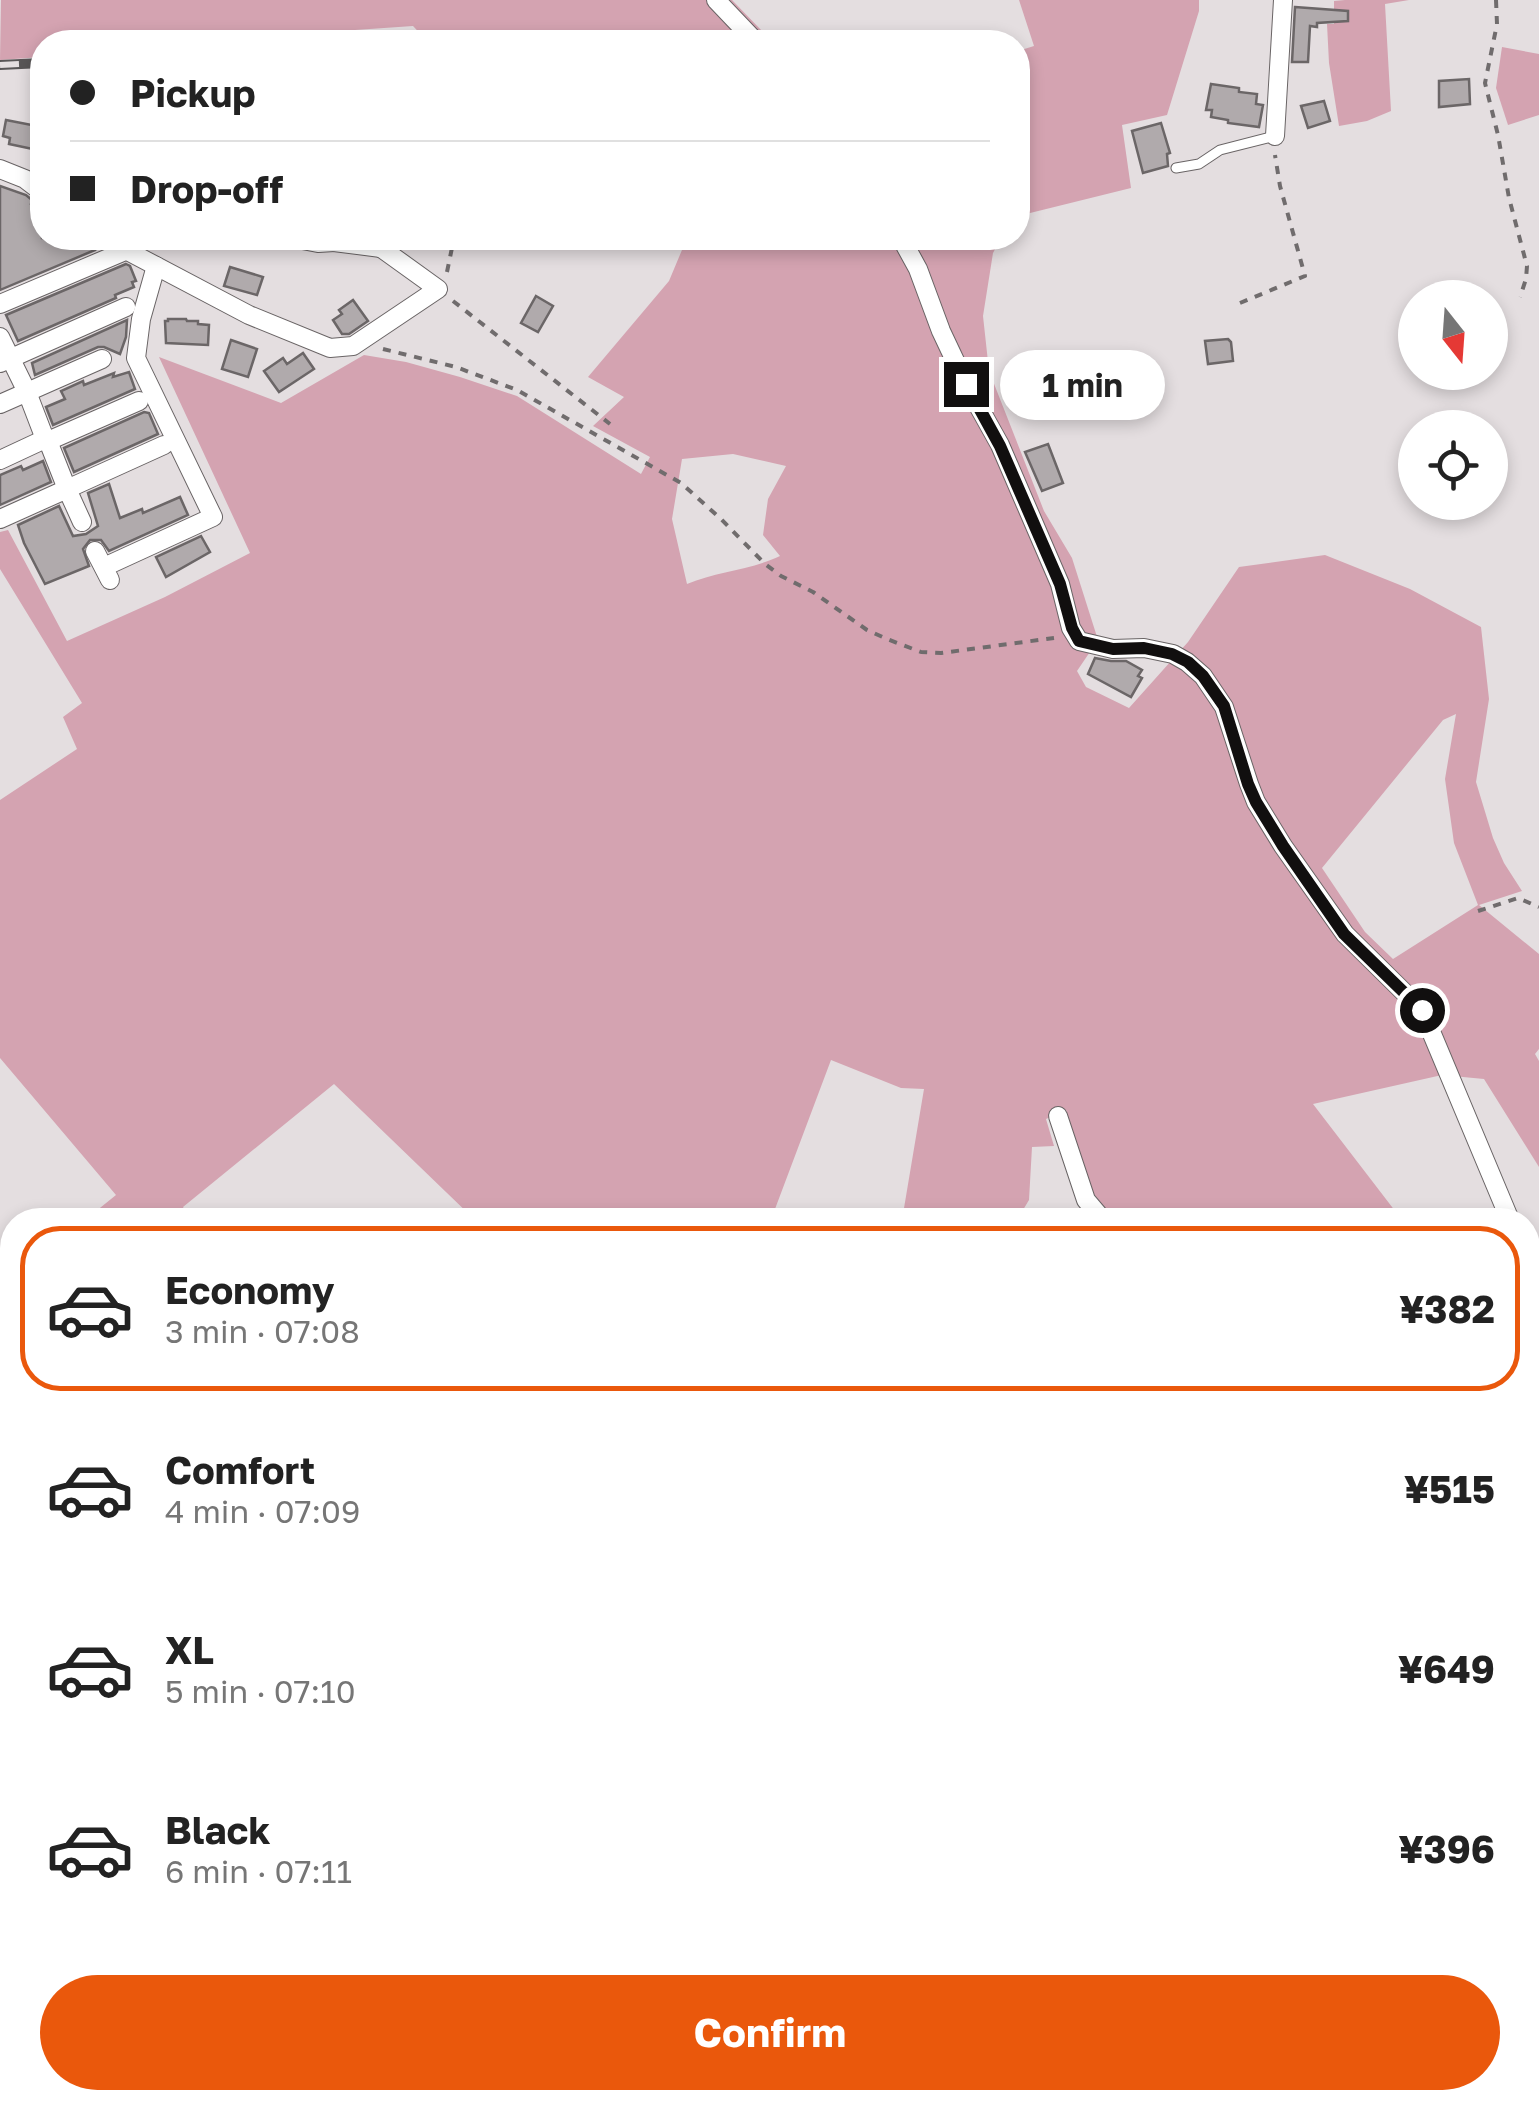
<!DOCTYPE html>
<meta charset="utf-8">
<style>
body{margin:0;font-family:"Golos Text",sans-serif;background:#f2f2f2;color:#222;height:100vh;display:flex;flex-direction:column;font-size:38px;white-space:nowrap}
*{box-sizing:border-box;margin:0}
p{font-size:32px;color:#767676}
.icon{flex:none;width:55px;height:55px;fill:none;stroke:currentColor;stroke-width:2;stroke-linecap:round;stroke-linejoin:round}
.map{position:relative;flex:1;overflow:hidden}
.panel{position:absolute;left:0px;top:1208px;width:1540px;height:902px;display:flex;flex-direction:column;background:#fff;border-radius:40px 40px 0 0;box-shadow:0 5px 15px #0003}
.panel>*{flex:none}
.guide{position:absolute;left:30px;top:30px;width:1000px;height:220px;border-radius:40px;box-shadow:0 5px 15px #0003;display:grid;align-content:center;height:220px;padding:0 40px;background:#fff}
.needle{width:65px;rotate:163deg}
.controls{position:absolute;left:1398px;top:280px;display:grid;gap:20px}
.controls a{display:grid;place-items:center;width:110px;height:110px;border-radius:50%;background:#fff;box-shadow:0 5px 15px #0003;font-size:50px}
.end{position:absolute;width:45px;height:45px;margin:-22px;border:12px solid #110f0f;background:#fff;box-shadow:0 0 0 5px #fff}
.from{border-radius:50%}
.bubble{position:absolute;height:70px;border-radius:35px;background:#fff;box-shadow:0 5px 15px #0003;font-size:32px;font-weight:700;line-height:70px;text-align:center}
.guide b{display:flex;align-items:center;gap:35px;height:95px;font-size:38px}
.guide b+b{border-top:2px solid #e0e0e0}
.guide i{width:25px;height:25px;background:#222}
ul{padding:18px 0 0;list-style:none}
li{display:flex;align-items:center;gap:30px;height:165px;margin:0 20px 15px;padding:0 20px;border:5px solid transparent;border-radius:40px}
li div{flex:1}
li b{display:block;font-size:38px}
li em{font-style:normal;font-weight:700}
li.selected{border-color:#ea580c}
li>.icon{width:90px;height:90px;stroke-width:1.5}
.primary-button{display:flex;gap:20px;margin-top:auto;padding:20px 40px}
.primary-button a{flex:1;height:115px;border-radius:60px;background:#ea580c;color:#fff;font-size:40px;font-weight:700;line-height:115px;text-align:center}
.map>svg:first-child{display:block}
</style>
<div class="map">
<svg width="1539" height="2109" viewBox="0 0 1539 2109">
<rect width="100%" height="100%" fill="#e4dee0"/>
<g fill="#d4a3b1" fill-rule="evenodd">
<path d="M1 0H732L762 31 769 42H428L413 26 326 32 268 42H42V57L0 60Z"/>
<path d="M1019 0H1199V11L1167 115 1122 125 1131 188 1018 216V51L1034 46Z"/>
<path d="M1345 0H1409L1385 4 1391 111 1367 121 1339 126 1329 63 1327 24H1334V1Z"/>
<path d="M1502 47 1539 54V115L1508 125 1496 88Z"/>
<path d="M687 238H1001L993 253 983 316 989 371 1044 511 1072 558 1098 640 1077 671 1086 687 1129 708 1188 642 1239 567 1325 555 1410 589 1481 627 1489 699 1476 782 1493 838 1504 863 1522 891 1479 905 1539 954V1049L1535 1054 1539 1061V1167L1484 1079 1442 1075 1313 1104 1402 1220H1115L1092 1192 1066 1110 1046 1119 1054 1146 1032 1147 1029 1200 1017 1220H902L924 1089 901 1088 831 1060 775 1209 761 1220H475L334 1084 183 1207 190 1220H85L116 1195 0 1058V800L77 749 63 717 82 703 0 569V532L8 530 67 641 165 597 250 553 159 357 281 403 364 355 406 362 460 377 517 396 641 474 650 457 593 426 624 397 588 377 669 281ZM733 454 786 466 768 499 763 535 780 556C751 570 717 571 687 584L672 519 682 459ZM1456 714 1445 779 1454 843 1478 905 1393 959 1365 932 1322 868 1443 720Z"/>
<path d="M12 1455V1672L0 1671V1465Z"/>
</g>
<g fill="#b0aaac" stroke="#6b6667" stroke-width="2.5">
<path d="M1295 7 1348 11V21L1317 23V27L1310 26 1308 62H1292Z"/>
<path d="M1469 79 1470 104 1439 107V81Z"/>
<path d="M1211 84 1239 88V92L1257 94 1256 104 1263 105 1259 127 1228 123V120L1211 117 1212 110H1206Z"/>
<path d="M1324 101 1330 121 1308 128 1301 106Z"/>
<path d="M6 120 42 127V151L9 144 10 138 3 136Z"/>
<path d="M1161 123 1170 153 1167 154 1168 166 1143 173 1132 131Z"/>
<path d="M0 186 26 195 32 200 31 204 42 208V238H90L95 250 0 290Z"/>
<path d="M126 264 130 266 136 281 132 282 134 287 115 295 116 298 18 341 6 315Z"/>
<path d="M230 267 263 277 257 295 224 286Z"/>
<path d="M536 296 553 306 538 332 521 323Z"/>
<path d="M353 300 368 321 349 334H342L333 320 342 314 339 310Z"/>
<path d="M168 319H186L187 321H198V324L209 325 208 345 166 343 165 321H168Z"/>
<path d="M127 320 126 337 120 354 104 347H98L35 375 32 363Z"/>
<path d="M1228 339 1231 342 1233 361 1208 364 1205 341Z"/>
<path d="M231 340 257 349 248 377 222 369Z"/>
<path d="M303 353 314 369 279 392 264 371 283 358 287 364Z"/>
<path d="M129 372 135 389 53 425 46 407 65 399 61 391 83 381 84 385 114 373 113 377Z"/>
<path d="M144 412 149 413 158 434 74 472 64 448Z"/>
<path d="M1048 444 1063 483 1042 491 1025 452Z"/>
<path d="M43 461 51 482 0 505V475L21 466 23 470Z"/>
<path d="M109 484 120 518 142 509 143 513 180 497 188 515 109 551 101 540H90L83 549 89 566 45 584 24 543 18 525 59 506 73 536 86 534 98 526 88 493Z"/>
<path d="M201 536 210 552 166 577 156 557Z"/>
<path d="M1095 658 1111 661H1126L1142 670 1138 676 1142 678 1131 697 1088 674Z"/>
</g>
<g fill="none" stroke-linecap="round" stroke-linejoin="round">
<g stroke="#696465" stroke-width="11">
<g id="lane">
<path d="M1176 168 1199 164 1220 150 1275 136"/>
<path d="M62 2109V2098"/>
</g>
</g>
<g stroke="#696465" stroke-width="20">
<g id="street">
<path d="M716 0 756 42"/>
<path d="M1275 136 1283 0"/>
<path d="M0 169 25 179 42 192"/>
<path d="M103 238 249 315 330 348 353 346 438 289 381 248 382 238"/>
<path d="M292 238 318 243 334 242"/>
<path d="M334 238V242L381 248"/>
<path d="M901 238 918 269 941 331 966 384 1000 445 1060 584 1071 628 1079 641 1113 649 1144 648 1173 654 1187 662 1203 676 1224 707 1249 784 1256 802 1283 846 1345 934 1422 1010 1510 1220"/>
<path d="M0 304 125 251"/>
<path d="M0 337 27 392 45 439 48 441 67 489 164 445"/>
<path d="M0 363 126 307"/>
<path d="M0 404 102 359"/>
<path d="M48 441 139 401"/>
<path d="M0 460 45 439"/>
<path d="M0 519 67 489 82 522"/>
<path d="M95 551 110 580"/>
<path d="M104 567 213 517 136 358 141 319 156 266"/>
<path d="M1058 1116 1086 1200 1103 1220"/>
<path d="M1528 1260 1539 1284"/>
<path d="M0 1752 12 1744"/>
<path d="M1528 1872 1539 1879"/>
<path d="M1528 1993 1539 1988"/>
<path d="M0 2044 12 2046"/>
<path d="M1528 2085 1539 2081"/>
<path d="M166 2098 168 2109"/>
<path d="M291 2098 295 2109"/>
<path d="M714 2098 716 2109"/>
<path d="M769 2098 773 2109"/>
<path d="M1061 2098 1083 2109"/>
<path d="M1201 2098 1209 2109"/>
<path d="M1160 2109 1167 2098"/>
<path d="M1308 2109 1321 2098"/>
<path d="M1462 2109 1493 2098"/>
</g>
</g>
<g stroke="#706c6d" stroke-width="4" stroke-dasharray="8 8" stroke-linecap="butt">
<path d="M1496 0 1497 24 1485 83 1498 135 1509 198 1527 266 1526 279 1520 297"/>
<path d="M447 272 454 238"/>
<path d="M453 301 610 424"/>
<path d="M1240 303 1305 276 1280 186 1275 155"/>
<path d="M383 349 456 367 517 390 681 483 721 519 765 564 781 576 813 592 867 630 887 639 921 652 941 653 1054 638"/>
<path d="M1478 911 1518 898 1539 907"/>
<path d="M0 1312 12 1301"/>
</g>
<use href="#lane" stroke="#fff" stroke-width="9"/>
<use href="#street" stroke="#fff" stroke-width="18"/>
<g stroke="#595657" stroke-width="10">
<g id="rail">
<path d="M312 42 324 40"/>
<path d="M0 65 42 63"/>
</g>
</g>
<use href="#rail" stroke="#e4dee0" stroke-width="6" stroke-dasharray="19" stroke-linecap="butt"/>
</g>
<g fill="none" stroke-linecap="round" stroke-linejoin="round">
<path stroke="#110f0f" stroke-width="12" d="M966 384 1000 446 1060 584 1072 628 1079 641 1113 649 1144 648 1172 654 1188 662 1203 676 1224 706 1248 784 1256 802 1283 846 1344 934 1422 1010"/>
</g>
</svg>
<div class="controls">
<a><svg class="needle" viewBox="-14 -14 28 28"><path d="M0-13l5 13h-10z" fill="#e53935"/><path d="M0 13l5-13h-10z" fill="#767676"/></svg></a>
<a><svg class="icon" aria-label="locate" viewBox="0 0 24 24"><circle cx="12" cy="12" r="6"/><path d="M12 2v4M12 18v4M2 12h4M18 12h4"/></svg></a>
</div>
<i class="end from" style="left:1422px;top:1010px"></i>
<i class="end" style="left:966px;top:384px"></i>
<div class="bubble" style="left:1000px;top:350px;width:165px">1 min</div>
<div class="guide">
<b><i class="from"></i>Pickup</b>
<b><i></i>Drop-off</b>
</div>
<section class="panel">
<ul>
<li class="selected"><svg class="icon" aria-label="car" viewBox="0 0 24 24"><path d="M5 17H2v-5l4-1 3-4h7l3 4 3 1v5h-3M9 17h6M6 11h13"/><circle cx="7" cy="17" r="2"/><circle cx="17" cy="17" r="2"/></svg><div><b>Economy</b><p>3 min · 07:08</p></div><em>¥382</em></li>
<li><svg class="icon" aria-label="car" viewBox="0 0 24 24"><path d="M5 17H2v-5l4-1 3-4h7l3 4 3 1v5h-3M9 17h6M6 11h13"/><circle cx="7" cy="17" r="2"/><circle cx="17" cy="17" r="2"/></svg><div><b>Comfort</b><p>4 min · 07:09</p></div><em>¥515</em></li>
<li><svg class="icon" aria-label="car" viewBox="0 0 24 24"><path d="M5 17H2v-5l4-1 3-4h7l3 4 3 1v5h-3M9 17h6M6 11h13"/><circle cx="7" cy="17" r="2"/><circle cx="17" cy="17" r="2"/></svg><div><b>XL</b><p>5 min · 07:10</p></div><em>¥649</em></li>
<li><svg class="icon" aria-label="car" viewBox="0 0 24 24"><path d="M5 17H2v-5l4-1 3-4h7l3 4 3 1v5h-3M9 17h6M6 11h13"/><circle cx="7" cy="17" r="2"/><circle cx="17" cy="17" r="2"/></svg><div><b>Black</b><p>6 min · 07:11</p></div><em>¥396</em></li>
</ul>
<div class="primary-button"><a>Confirm</a></div>
</section>
</div>
